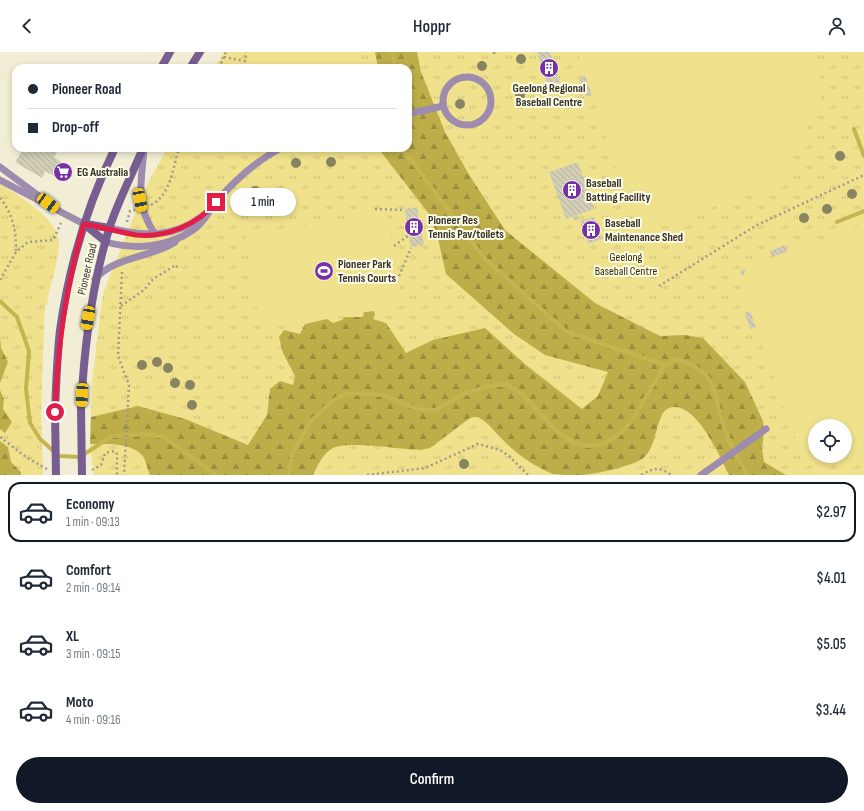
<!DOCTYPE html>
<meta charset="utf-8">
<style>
body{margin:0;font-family:"Sofia Sans Condensed",sans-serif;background:#f6f6f7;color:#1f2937;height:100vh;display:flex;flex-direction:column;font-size:15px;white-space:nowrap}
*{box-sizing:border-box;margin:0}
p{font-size:13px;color:#747a83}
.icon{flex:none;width:22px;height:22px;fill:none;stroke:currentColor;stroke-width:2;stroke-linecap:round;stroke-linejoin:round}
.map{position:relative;height:423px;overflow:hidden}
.drawer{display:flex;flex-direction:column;background:#fff;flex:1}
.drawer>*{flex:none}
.banner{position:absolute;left:12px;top:12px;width:400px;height:88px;border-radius:12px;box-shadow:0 2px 6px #0003;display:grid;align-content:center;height:88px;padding:0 16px;background:#fff}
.fabs{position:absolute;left:808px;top:367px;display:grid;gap:8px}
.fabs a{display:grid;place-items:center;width:44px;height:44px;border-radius:50%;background:#fff;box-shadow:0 2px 6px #0003;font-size:20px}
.end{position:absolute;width:18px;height:18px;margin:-9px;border:5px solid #e11d48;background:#fff;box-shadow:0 0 0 2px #fff}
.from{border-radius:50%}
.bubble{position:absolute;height:28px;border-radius:14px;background:#fff;box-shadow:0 2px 6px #0003;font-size:13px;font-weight:600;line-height:28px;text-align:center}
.car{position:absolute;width:12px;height:24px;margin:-12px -6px;border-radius:5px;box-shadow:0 0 3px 1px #0007;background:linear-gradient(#f5c518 24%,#345 0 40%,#f5c518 0 76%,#345 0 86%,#f5c518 0)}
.banner b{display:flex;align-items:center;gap:14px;height:38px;font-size:15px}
.banner b+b{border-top:1px solid #e0e1e3}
.banner i{width:10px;height:10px;background:#1f2937}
ul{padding:7px 0 0;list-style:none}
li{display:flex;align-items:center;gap:12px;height:60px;margin:0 8px 6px;padding:0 8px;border:2px solid transparent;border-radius:12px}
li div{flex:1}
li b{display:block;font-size:15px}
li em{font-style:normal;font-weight:600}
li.current{border-color:#111827}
li>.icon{width:36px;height:36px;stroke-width:1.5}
.cta{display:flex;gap:8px;margin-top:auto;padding:8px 16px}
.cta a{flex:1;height:46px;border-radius:24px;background:#111827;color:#fff;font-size:16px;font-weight:600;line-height:46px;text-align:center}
header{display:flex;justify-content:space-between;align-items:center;height:52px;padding:0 16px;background:#fff;font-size:18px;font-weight:600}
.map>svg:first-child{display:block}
</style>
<header><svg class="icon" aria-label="back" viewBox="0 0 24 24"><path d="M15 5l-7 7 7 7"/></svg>Hoppr<svg class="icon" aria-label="person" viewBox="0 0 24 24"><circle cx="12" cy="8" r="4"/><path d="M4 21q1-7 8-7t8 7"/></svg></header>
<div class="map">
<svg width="864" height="423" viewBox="0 0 864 423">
<defs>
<pattern id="grass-tufts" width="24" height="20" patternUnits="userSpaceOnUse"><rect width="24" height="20" fill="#f0e28c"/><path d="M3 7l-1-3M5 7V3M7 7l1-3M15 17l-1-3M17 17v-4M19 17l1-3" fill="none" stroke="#cec279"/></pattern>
<pattern id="forest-firs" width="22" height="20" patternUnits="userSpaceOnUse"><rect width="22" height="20" fill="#beae49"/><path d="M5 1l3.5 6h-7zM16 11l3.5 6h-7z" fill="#9b8e3d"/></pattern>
<pattern id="building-back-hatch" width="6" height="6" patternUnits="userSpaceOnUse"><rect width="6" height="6" fill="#d1ceb5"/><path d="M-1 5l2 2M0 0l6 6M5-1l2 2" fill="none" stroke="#b4b19c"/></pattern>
</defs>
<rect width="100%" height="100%" fill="#f2eed5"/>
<g fill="url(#grass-tufts)" fill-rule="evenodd">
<path d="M224 0H864V423H94L90 392 92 328 103 241 145 137 167 96H408V16H214ZM815 374H845V404H815Z"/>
<path d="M0 132C18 143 57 166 59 189 60 209 49 233 47 253H45L41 360 43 423H0Z"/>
</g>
<g fill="url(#forest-firs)">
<path d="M375 0H417L421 20 445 80 468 121 505 178 595 251 660 284 685 283 703 286 745 330 763 369 764 381 762 396 764 410 786 423H729C720 405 698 354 674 355 669 355 664 358 662 363 655 376 655 398 642 407 632 414 593 423 581 423 572 423 562 423 553 422 535 415 516 402 503 388 496 382 489 371 481 367 477 364 474 365 470 366L430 396 421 398C402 398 343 387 330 398 322 403 317 415 313 423H150C147 417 146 407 142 403 130 390 106 392 90 392L91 365 138 354 185 367 248 393 267 363 270 337 280 329 293 333 295 324 283 301 279 285 284 278 300 282 305 272 327 267 333 271 342 268 345 265H363L364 260 374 259 375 263 373 267 386 271 406 301 433 288 485 276 526 313 582 357 598 344 608 320 545 303 514 282 446 222 438 187 429 162 378 96H408V16H378Z"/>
<path d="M0 284 1 296 8 310 0 331Z"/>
<path d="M0 338 4 347 3 357 12 370 5 381 0 377Z"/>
<path d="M0 389 8 395 11 410 21 420V423H0Z"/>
</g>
<g fill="#f0e28c" fill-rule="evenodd">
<path d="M248 0H347L349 16H222L225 10 247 13Z"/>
<path d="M577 0H812L822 31V43L784 125 775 134 639 180Z"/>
<path d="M387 160 403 253 261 277 245 185Z"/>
<path d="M864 172V400L828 413 800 400 744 241C742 230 745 220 754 212ZM815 374H845V404H815Z"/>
</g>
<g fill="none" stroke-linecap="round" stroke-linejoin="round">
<g stroke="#c5b551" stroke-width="4">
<path d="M392 0 395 16"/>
<path d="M854 77 864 104"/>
<path d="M402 96 484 206 567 280 665 313"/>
<path d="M837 170 864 159"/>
<path d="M0 249 17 265 29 299 26 337 30 371 40 387 59 404 80 405 112 384 146 382 164 385 216 423"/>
<path d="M289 423 292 402 310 370 332 349 348 341 384 343 417 357 435 358 461 343 485 335 506 332 522 342 560 382 574 391 587 394 603 392 617 384 631 370 665 313 676 307C720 322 711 335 723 372 728 390 739 407 747 423"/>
</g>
</g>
<g fill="url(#building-back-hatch)">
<path d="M537 0H550L560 30 548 34Z"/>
<path d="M585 24 592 43 586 45 579 26Z"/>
<path d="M24 96H56L58 98 54 105 69 115 61 128 45 119 42 126 15 110Z"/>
<path d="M578 110 594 157 566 167 549 120Z"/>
<path d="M417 155 424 193 411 195 405 157Z"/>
<circle cx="576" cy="166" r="2.5"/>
<path d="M594 165 602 187 588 192 580 169Z"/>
<path d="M785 193 787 200 772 205 770 199Z"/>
<path d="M743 216 746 218 743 224 740 222Z"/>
<path d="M750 259 756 275 750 277 745 261Z"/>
</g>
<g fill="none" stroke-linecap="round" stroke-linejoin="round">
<g stroke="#9e9b89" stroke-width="2.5" stroke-dasharray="2 3" stroke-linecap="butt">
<path d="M494 0 495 4"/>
<path d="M224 5 245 9 246 0"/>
<path d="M219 16 226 0"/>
<path d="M0 146C13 162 16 178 16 199"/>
<path d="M151 153C171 143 173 115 179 96"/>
<path d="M375 157 404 158"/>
<path d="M127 170 130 159 135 158"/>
<path d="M394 194 409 183"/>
<path d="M122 220 118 304 129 333 124 423"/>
<path d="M399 224 411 196"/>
<path d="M0 228 16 200 28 190 53 188 61 171"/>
<path d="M659 234 757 173 864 123"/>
<path d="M121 254 144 238 153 227 176 213 178 217"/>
<path d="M0 385 26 405 47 417"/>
<path d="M92 418 101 413 105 401 114 399 117 402V423"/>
<path d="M367 423 425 416 478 392 500 398 509 404 528 423"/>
<path d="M641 423C654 416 659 414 671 423"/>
</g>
<g stroke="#9e8caf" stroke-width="7">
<circle cx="467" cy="49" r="24"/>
<path d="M408 62 443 54"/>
<path d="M144 98C141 131 135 153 155 182"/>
<path d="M0 115 59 159 84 172"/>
<path d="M0 128 40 149"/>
<path d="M109 176C143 185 176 186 205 162"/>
<path d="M106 190C135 198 167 196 193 178 203 172 209 159 216 150 235 128 256 109 281 96"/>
<path d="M95 227C115 204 151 206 175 190"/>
<path d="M701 423 766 377"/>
</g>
<g stroke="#785d90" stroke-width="8">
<path d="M161 16 170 0"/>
<path d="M190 16 200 0"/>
<path d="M84 172 106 190"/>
<path d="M86 172 109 176"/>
<path d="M81 357C84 295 91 236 109 177 118 149 132 123 143 96"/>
<path d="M55 360C56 333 57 305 60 278 69 215 87 153 115 96"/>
</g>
<g stroke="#785d90" stroke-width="8">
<path d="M81 357 82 423"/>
<path d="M55 360 56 423"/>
</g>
</g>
<g fill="#888360">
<circle cx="521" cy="7" r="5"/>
<circle cx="482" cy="14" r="5"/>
<circle cx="520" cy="43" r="5"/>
<circle cx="460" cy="52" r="5"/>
<circle cx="840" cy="104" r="5"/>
<circle cx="331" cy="110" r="5"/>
<circle cx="296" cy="111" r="5"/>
<circle cx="255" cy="139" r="5"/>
<circle cx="852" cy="142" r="5"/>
<circle cx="827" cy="157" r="5"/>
<circle cx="804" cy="166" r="5"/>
<circle cx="157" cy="310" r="5"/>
<circle cx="142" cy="313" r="5"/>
<circle cx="168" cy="316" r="5"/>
<circle cx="175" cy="331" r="5"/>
<circle cx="190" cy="333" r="5"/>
<circle cx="192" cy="353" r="5"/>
<circle cx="464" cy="412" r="5"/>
</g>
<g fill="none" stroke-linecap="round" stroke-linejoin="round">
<path stroke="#e11d48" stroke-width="5" d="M55 360C58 293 65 237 84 172 101 175 119 180 136 183 165 186 198 173 216 150"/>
</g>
<defs>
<g id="building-disc" transform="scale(1)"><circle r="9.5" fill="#7531a5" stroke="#fefbe7"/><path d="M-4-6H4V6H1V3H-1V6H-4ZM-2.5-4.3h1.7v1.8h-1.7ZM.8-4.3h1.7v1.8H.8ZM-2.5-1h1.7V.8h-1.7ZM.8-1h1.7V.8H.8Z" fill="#fff"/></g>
<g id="supermarket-disc" transform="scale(1)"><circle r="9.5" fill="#7531a5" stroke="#fefbe7"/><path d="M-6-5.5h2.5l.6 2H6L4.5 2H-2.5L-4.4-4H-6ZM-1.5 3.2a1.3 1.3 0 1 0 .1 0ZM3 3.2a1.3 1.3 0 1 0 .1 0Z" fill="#fff"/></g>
<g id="stadium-disc" transform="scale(1)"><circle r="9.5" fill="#7531a5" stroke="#fefbe7"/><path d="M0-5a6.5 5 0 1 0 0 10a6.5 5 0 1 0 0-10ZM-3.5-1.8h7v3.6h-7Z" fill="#fff"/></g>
</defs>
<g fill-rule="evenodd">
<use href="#building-disc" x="549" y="16"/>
<use href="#supermarket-disc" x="63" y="120"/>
<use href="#building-disc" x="572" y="138"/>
<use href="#building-disc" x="414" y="175"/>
<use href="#building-disc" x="591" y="178"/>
<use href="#stadium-disc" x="324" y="219"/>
</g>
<g text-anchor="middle" stroke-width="4" stroke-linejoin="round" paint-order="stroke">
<g font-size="12" font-weight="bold" fill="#333128" stroke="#fefbe7" text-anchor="start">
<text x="549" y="40" text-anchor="middle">Geelong Regional<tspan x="549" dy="14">Baseball Centre</tspan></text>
<text x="77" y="124">EG Australia</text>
<text x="586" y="135">Baseball<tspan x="586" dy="14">Batting Facility</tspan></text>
<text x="428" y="172">Pioneer Res<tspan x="428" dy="14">Tennis Pav/toilets</tspan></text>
<text x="605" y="175">Baseball<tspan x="605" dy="14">Maintenance Shed</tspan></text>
<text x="338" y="216">Pioneer Park<tspan x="338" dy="14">Tennis Courts</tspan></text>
</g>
<g font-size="12" fill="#322c00" stroke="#fefbe7">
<text x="626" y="209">Geelong<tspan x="626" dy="14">Baseball Centre</tspan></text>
</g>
<g font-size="12" fill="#333128" stroke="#fefbe7">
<text transform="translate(87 217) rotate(-77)" y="4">Pioneer Road</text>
</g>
</g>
</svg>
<div class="fabs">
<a><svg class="icon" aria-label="locate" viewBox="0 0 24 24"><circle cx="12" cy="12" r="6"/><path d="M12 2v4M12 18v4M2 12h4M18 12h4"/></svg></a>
</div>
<i class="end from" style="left:55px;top:360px"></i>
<i class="end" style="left:216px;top:150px"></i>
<div class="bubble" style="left:230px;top:136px;width:66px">1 min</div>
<i class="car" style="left:140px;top:148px;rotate:169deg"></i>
<i class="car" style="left:48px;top:151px;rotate:126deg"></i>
<i class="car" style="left:88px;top:266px;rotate:190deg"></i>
<i class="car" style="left:82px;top:343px;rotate:183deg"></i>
<div class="banner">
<b><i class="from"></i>Pioneer Road</b>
<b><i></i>Drop-off</b>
</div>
</div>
<section class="drawer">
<ul>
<li class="current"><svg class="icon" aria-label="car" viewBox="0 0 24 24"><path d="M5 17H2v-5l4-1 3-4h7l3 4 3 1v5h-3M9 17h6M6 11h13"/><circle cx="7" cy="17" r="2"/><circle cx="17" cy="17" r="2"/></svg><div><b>Economy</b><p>1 min · 09:13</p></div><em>$2.97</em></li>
<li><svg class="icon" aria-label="car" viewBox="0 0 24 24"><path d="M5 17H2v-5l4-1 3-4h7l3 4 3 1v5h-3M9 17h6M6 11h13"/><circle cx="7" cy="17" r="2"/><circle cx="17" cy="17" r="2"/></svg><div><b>Comfort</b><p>2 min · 09:14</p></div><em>$4.01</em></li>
<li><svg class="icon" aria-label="car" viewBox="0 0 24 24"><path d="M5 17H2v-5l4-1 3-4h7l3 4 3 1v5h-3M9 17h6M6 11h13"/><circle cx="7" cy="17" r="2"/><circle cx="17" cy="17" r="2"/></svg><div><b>XL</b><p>3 min · 09:15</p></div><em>$5.05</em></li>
<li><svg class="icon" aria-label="car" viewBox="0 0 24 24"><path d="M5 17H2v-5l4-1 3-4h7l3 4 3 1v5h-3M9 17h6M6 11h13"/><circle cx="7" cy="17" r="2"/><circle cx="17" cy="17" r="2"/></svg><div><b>Moto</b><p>4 min · 09:16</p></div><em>$3.44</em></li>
</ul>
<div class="cta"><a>Confirm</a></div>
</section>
